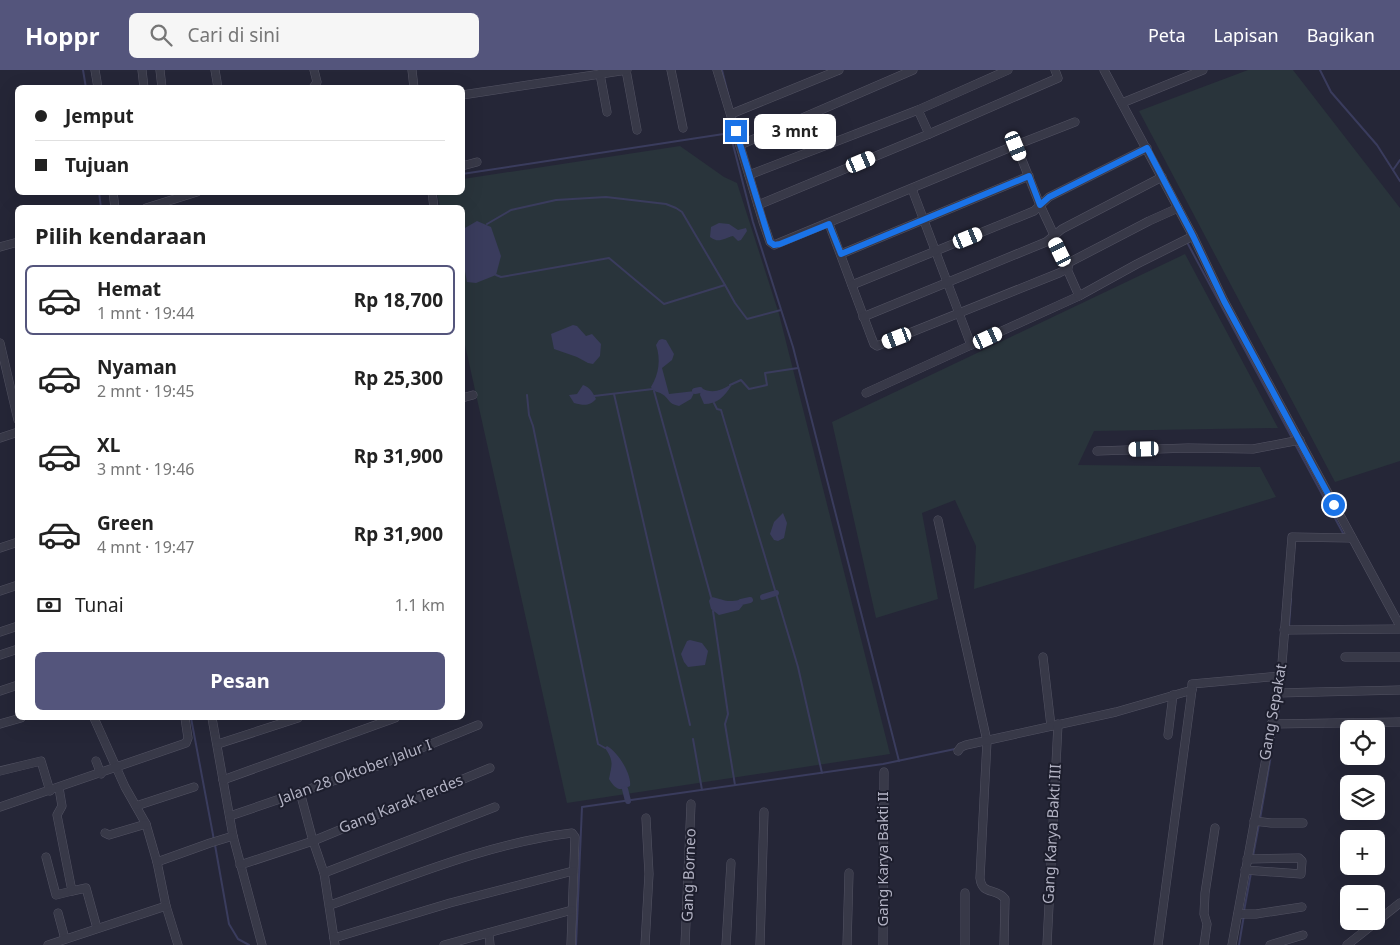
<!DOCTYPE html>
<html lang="id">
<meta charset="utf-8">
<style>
body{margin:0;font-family:"Noto Sans",sans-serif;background:#f6f6f6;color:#222;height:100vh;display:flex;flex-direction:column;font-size:19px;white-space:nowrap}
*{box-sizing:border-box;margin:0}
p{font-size:16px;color:#767676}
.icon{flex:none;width:28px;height:28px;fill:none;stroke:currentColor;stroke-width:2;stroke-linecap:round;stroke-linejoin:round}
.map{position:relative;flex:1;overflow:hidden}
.sheet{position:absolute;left:15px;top:135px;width:450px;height:515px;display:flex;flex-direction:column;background:#fff;border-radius:8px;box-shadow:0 5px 20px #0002}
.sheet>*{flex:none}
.guide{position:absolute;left:15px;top:15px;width:450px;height:110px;border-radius:8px;box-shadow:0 5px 20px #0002;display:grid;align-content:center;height:110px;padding:0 20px;background:#fff}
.buttons{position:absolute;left:1340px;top:650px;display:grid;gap:10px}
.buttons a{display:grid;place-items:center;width:45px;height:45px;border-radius:8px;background:#fff;box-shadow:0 5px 20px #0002;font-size:25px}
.end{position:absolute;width:22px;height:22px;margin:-11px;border:6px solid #1a73e8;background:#fff;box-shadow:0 0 0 2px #fff}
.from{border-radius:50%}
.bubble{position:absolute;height:35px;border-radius:8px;background:#fff;box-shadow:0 5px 20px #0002;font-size:16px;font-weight:700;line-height:35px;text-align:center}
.car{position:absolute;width:15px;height:30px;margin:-15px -8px;border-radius:6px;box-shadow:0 0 4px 1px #0007;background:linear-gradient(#fff 24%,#345 0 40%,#fff 0 76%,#345 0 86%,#fff 0)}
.guide b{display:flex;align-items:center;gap:18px;height:48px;font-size:19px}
.guide b+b{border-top:1px solid #e0e0e0}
.guide i{width:12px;height:12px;background:#222}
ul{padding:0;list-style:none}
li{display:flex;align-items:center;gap:15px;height:70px;margin:0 10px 8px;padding:0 10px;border:2px solid transparent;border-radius:8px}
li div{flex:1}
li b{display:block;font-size:19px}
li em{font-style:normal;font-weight:700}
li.active{border-color:#54557c}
li>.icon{width:45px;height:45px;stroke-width:1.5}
h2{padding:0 20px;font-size:22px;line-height:60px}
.pay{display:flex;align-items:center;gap:12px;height:55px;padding:0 20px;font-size:19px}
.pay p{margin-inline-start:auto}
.cta{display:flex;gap:10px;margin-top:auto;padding:10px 20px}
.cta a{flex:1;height:58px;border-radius:8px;background:#54557c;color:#fff;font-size:20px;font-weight:700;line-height:58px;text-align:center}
header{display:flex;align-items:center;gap:30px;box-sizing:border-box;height:70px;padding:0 25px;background:#54557c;color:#fff}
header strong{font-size:24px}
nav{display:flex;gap:28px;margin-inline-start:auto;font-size:18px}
.search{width:350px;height:45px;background:#f6f6f6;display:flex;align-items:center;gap:12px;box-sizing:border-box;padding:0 18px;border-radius:8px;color:#767676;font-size:19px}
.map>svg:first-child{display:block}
</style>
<header>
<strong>Hoppr</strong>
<div class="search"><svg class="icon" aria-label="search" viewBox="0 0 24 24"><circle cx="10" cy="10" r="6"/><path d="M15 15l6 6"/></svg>Cari di sini</div>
<nav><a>Peta</a><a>Lapisan</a><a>Bagikan</a></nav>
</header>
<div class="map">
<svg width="1400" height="875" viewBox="0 0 1400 875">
<rect width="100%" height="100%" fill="#252637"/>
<g fill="#29343b">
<path d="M1248 0H1293L1400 138V391L1335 412 1139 41Z"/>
<path d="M680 76 724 107 737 113 779 244 890 684 567 733 463 266 462 138 440 137 437 123 462 122 463 109Z"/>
<path d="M1185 184 1278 358 1094 361 1078 395 1260 397 1276 427 974 519 976 476 955 430 922 443 938 529 876 548 832 352Z"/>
</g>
<g fill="#3a3c5d">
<path d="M477 151 491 157 501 186 496 205 476 213 467 212 463 191V162L465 158Z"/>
<path d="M719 153 729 154 738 160 746 158 747 161 741 170 738 171 733 166C724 168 719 174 710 167L711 157Z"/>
<path d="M573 255 577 256 586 266 592 264 601 274 600 286 593 294 588 293 577 287 554 279 551 264Z"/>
<path d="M662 269 666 270 674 284 672 290 662 298 669 324 695 321 691 329 679 336C668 334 670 329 662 324 657 321 655 323 651 317 659 304 661 289 656 275L659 270Z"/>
<path d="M583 315C590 317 593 323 596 329 589 337 583 335 574 333L569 325 577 324Z"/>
<path d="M730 315 731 316C724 327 717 334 704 334L700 325 701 318C712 324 720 321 730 315Z"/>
<path d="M783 443 787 453 784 468 778 471 774 470 770 464 774 452Z"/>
<path d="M711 527C723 529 726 533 739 530L743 535 739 540 719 545 711 539 709 531Z"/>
<path d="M690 570 702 573 708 581 705 595 688 597 684 592 681 584 687 571Z"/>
<path d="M607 676C617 681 632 704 630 716 620 722 615 719 609 709 612 694 614 691 605 678Z"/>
</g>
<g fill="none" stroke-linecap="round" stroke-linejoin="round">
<g stroke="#3a3c5d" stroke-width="2">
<path d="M83 0 86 18"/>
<path d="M722 0 730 32"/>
<path d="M1320 0 1331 22 1377 75 1400 111"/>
<path d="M730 63 753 152 793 277 899 691"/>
<path d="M1393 100 1400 90"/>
<path d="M462 104 730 63"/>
<path d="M99 122 101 138"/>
<path d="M487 154 511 140 556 130 606 127 666 134 676 138 682 142 725 215 735 233 747 249 781 240"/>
<path d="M1188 174 1292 368"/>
<path d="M496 205 501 207 609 188 664 234 725 215"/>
<path d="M730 315 741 310 749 319 767 315 765 303 798 298"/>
<path d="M654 321 711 527"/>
<path d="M614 324 690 655"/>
<path d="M527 325 529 345 533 356 598 674 605 678"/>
<path d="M594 326 653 319"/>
<path d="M714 333 717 339 721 340 798 597 822 703"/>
<path d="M1295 374 1344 465"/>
<path d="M713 541 728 644 725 654 735 715"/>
<path d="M1289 557 1291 529"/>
<path d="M191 648 214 770"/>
<path d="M1277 651 1281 626"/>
<path d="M693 669 702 720"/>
<path d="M1260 749 1276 656"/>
<path d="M215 775 229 854 238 869 249 875"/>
<path d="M1253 786 1259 754"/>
<path d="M1244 841 1251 803"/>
<path d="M576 875 582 737 883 694 955 679"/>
<path d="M1239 875 1244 845"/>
</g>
<g stroke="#3a3c5d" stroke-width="6">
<path d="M695 321 700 320"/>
<path d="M763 527 776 523"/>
<path d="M741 532 750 530"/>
<path d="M625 719 628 731"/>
</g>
<g stroke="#535363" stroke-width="9">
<g id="minor">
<path d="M95 0 98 18"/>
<path d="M142 0 144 18"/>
<path d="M160 0 162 18"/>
<path d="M215 0 218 18"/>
<path d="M412 0 414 18"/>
<path d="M626 0 637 60"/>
<path d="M671 0 683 58"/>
<path d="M717 0 763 152 770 172 774 175 1016 75 1040 135 1054 165"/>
<path d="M1104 0 1193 166 1224 231 1400 556"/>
<path d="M600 4 607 42"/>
<path d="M313 18 317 12 314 0"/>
<path d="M462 25 627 0"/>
<path d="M1122 33 1203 0"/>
<path d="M731 44 839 0"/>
<path d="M929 64 1058 8 1055 0"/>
<path d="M740 75 913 0"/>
<path d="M1016 75 1075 52"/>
<path d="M462 96 477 92"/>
<path d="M749 105 918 40 1008 0"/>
<path d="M912 119 971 275 1079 226 1137 194 1193 166"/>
<path d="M113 122 115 138"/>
<path d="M432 122 434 138"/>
<path d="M758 135 929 64 918 40"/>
<path d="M146 138 197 122"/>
<path d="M829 154 872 269 874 274 877 276 1059 203 1067 199 1069 193 1072 191 1149 151 1178 138"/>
<path d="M1053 167 1068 198"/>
<path d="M0 177 18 172"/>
<path d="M841 184 1029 106"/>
<path d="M1067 199 1079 226"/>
<path d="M852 215 1034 141 1049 127 1147 78"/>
<path d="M863 247 1046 172 1062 159 1162 107"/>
<path d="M0 273 18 350"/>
<path d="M866 323 971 275"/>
<path d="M462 328 473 325"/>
<path d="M0 368 18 362"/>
<path d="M1097 381 1188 378 1253 379 1300 370"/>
<path d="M938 450 987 671 980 808C982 826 996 817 1005 829L1004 875"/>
<path d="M0 478 18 472"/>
<path d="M0 521 18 515"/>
<path d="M1284 560 1400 559"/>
<path d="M0 562 18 556"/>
<path d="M0 585 18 579"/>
<path d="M1043 587 1051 656"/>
<path d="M1345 587H1400"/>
<path d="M1192 620V614L1281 606"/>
<path d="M0 621 18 615"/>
<path d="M1277 623 1400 620"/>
<path d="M94 648 125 717 146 754 157 792 166 836 178 875"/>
<path d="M212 648 233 766 262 875"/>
<path d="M0 654 21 648"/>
<path d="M1271 654 1400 652"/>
<path d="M1168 665 1173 625"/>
<path d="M218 674 298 648"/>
<path d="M958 681 961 677 966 675 1116 642 1192 620 1158 875"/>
<path d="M96 691 101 704"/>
<path d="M0 701 41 691 50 721"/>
<path d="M223 710 395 648"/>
<path d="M300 722 313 771 324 803 335 875"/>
<path d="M136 736 194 717"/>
<path d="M0 737 186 673 188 668 185 648"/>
<path d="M230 746 377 696 478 655"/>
<path d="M1254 751 1271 753H1303"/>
<path d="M105 763 109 765 146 754"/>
<path d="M46 787 56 825 72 821 57 745 62 736 59 718"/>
<path d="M157 792 210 773 233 766"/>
<path d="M240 795 313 771 490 698"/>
<path d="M1245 800 1301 804 1302 791 1299 788 1247 789"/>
<path d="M324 803 495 737"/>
<path d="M72 821 86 818 97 858"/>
<path d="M330 835C409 807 489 773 572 763L575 767 571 875"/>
<path d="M58 843 65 869"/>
<path d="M1238 844H1256L1302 837"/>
<path d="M489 863 490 875"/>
<path d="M334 868 450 833 573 801"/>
<path d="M48 875 166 836"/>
<path d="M444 875 572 840"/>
<path d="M645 875 649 804 646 748"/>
<path d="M685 875 691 734"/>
<path d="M726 875 731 793"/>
<path d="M760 875 764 742"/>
<path d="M847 875 849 803"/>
<path d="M883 875 884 702"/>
<path d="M965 875V823"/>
<path d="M1047 875 1058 654"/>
<path d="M1204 875 1207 854 1204 844 1205 823 1215 758"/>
<path d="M1232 875 1281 606 1292 467 1352 468"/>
<path d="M1270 875 1303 865"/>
<path d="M1347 875 1400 833"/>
</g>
</g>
<use href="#minor" stroke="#383948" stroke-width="8"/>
</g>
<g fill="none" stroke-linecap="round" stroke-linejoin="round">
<path stroke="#1a73e8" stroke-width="6" d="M736 61 770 172 774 175 780 174 829 154 841 184 1029 106 1040 135 1049 127 1147 78 1193 166 1224 231 1334 435"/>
</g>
<g text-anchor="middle" stroke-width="4" stroke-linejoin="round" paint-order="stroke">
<g font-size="15" fill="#b3b3c4" stroke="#1d1e2d">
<text transform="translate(1273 642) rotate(-80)" y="5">Gang Sepakat</text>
<text transform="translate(355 702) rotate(-20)" y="5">Jalan 28 Oktober Jalur I</text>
<text transform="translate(401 734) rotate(-22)" y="5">Gang Karak Terdes</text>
<text transform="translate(1052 764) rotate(-87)" y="5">Gang Karya Bakti III</text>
<text transform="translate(883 789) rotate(-90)" y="5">Gang Karya Bakti II</text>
<text transform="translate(689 805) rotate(-88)" y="5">Gang Borneo</text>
</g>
</g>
</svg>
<div class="buttons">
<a><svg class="icon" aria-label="locate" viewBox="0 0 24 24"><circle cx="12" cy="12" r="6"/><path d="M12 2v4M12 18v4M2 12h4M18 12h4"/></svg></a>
<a><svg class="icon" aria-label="layers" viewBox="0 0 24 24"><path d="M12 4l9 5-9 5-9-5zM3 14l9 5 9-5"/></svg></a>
<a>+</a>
<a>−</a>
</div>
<i class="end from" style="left:1334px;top:435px"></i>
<i class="end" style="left:736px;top:61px"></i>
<div class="bubble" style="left:754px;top:44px;width:82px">3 mnt</div>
<i class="car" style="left:1016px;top:76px;rotate:158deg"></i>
<i class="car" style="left:861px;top:92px;rotate:67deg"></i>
<i class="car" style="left:968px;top:168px;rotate:68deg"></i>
<i class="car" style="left:1060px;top:182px;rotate:334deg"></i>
<i class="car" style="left:897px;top:268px;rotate:249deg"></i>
<i class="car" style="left:988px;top:268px;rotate:65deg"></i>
<i class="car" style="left:1144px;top:379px;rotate:268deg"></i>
<div class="guide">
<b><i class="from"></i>Jemput</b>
<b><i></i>Tujuan</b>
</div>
<section class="sheet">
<h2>Pilih kendaraan</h2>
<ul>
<li class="active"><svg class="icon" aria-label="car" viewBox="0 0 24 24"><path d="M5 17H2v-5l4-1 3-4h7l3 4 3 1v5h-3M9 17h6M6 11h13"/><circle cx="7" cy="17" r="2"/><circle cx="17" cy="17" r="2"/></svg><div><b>Hemat</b><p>1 mnt · 19:44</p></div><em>Rp 18,700</em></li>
<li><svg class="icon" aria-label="car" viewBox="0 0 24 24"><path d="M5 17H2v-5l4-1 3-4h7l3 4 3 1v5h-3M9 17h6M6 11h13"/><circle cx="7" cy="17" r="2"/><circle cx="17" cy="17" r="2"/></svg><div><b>Nyaman</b><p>2 mnt · 19:45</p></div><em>Rp 25,300</em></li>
<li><svg class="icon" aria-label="car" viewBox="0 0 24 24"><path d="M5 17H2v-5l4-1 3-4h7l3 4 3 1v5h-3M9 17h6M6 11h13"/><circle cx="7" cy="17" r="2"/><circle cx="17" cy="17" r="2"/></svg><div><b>XL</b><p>3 mnt · 19:46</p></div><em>Rp 31,900</em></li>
<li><svg class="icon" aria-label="car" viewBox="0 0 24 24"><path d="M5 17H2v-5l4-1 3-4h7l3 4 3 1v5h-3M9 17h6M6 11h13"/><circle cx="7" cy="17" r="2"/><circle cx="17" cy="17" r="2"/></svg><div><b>Green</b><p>4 mnt · 19:47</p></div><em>Rp 31,900</em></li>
</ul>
<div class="pay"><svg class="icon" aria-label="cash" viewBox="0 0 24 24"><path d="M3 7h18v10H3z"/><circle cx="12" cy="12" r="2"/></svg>Tunai<p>1.1 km</p></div>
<div class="cta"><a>Pesan</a></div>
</section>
</div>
